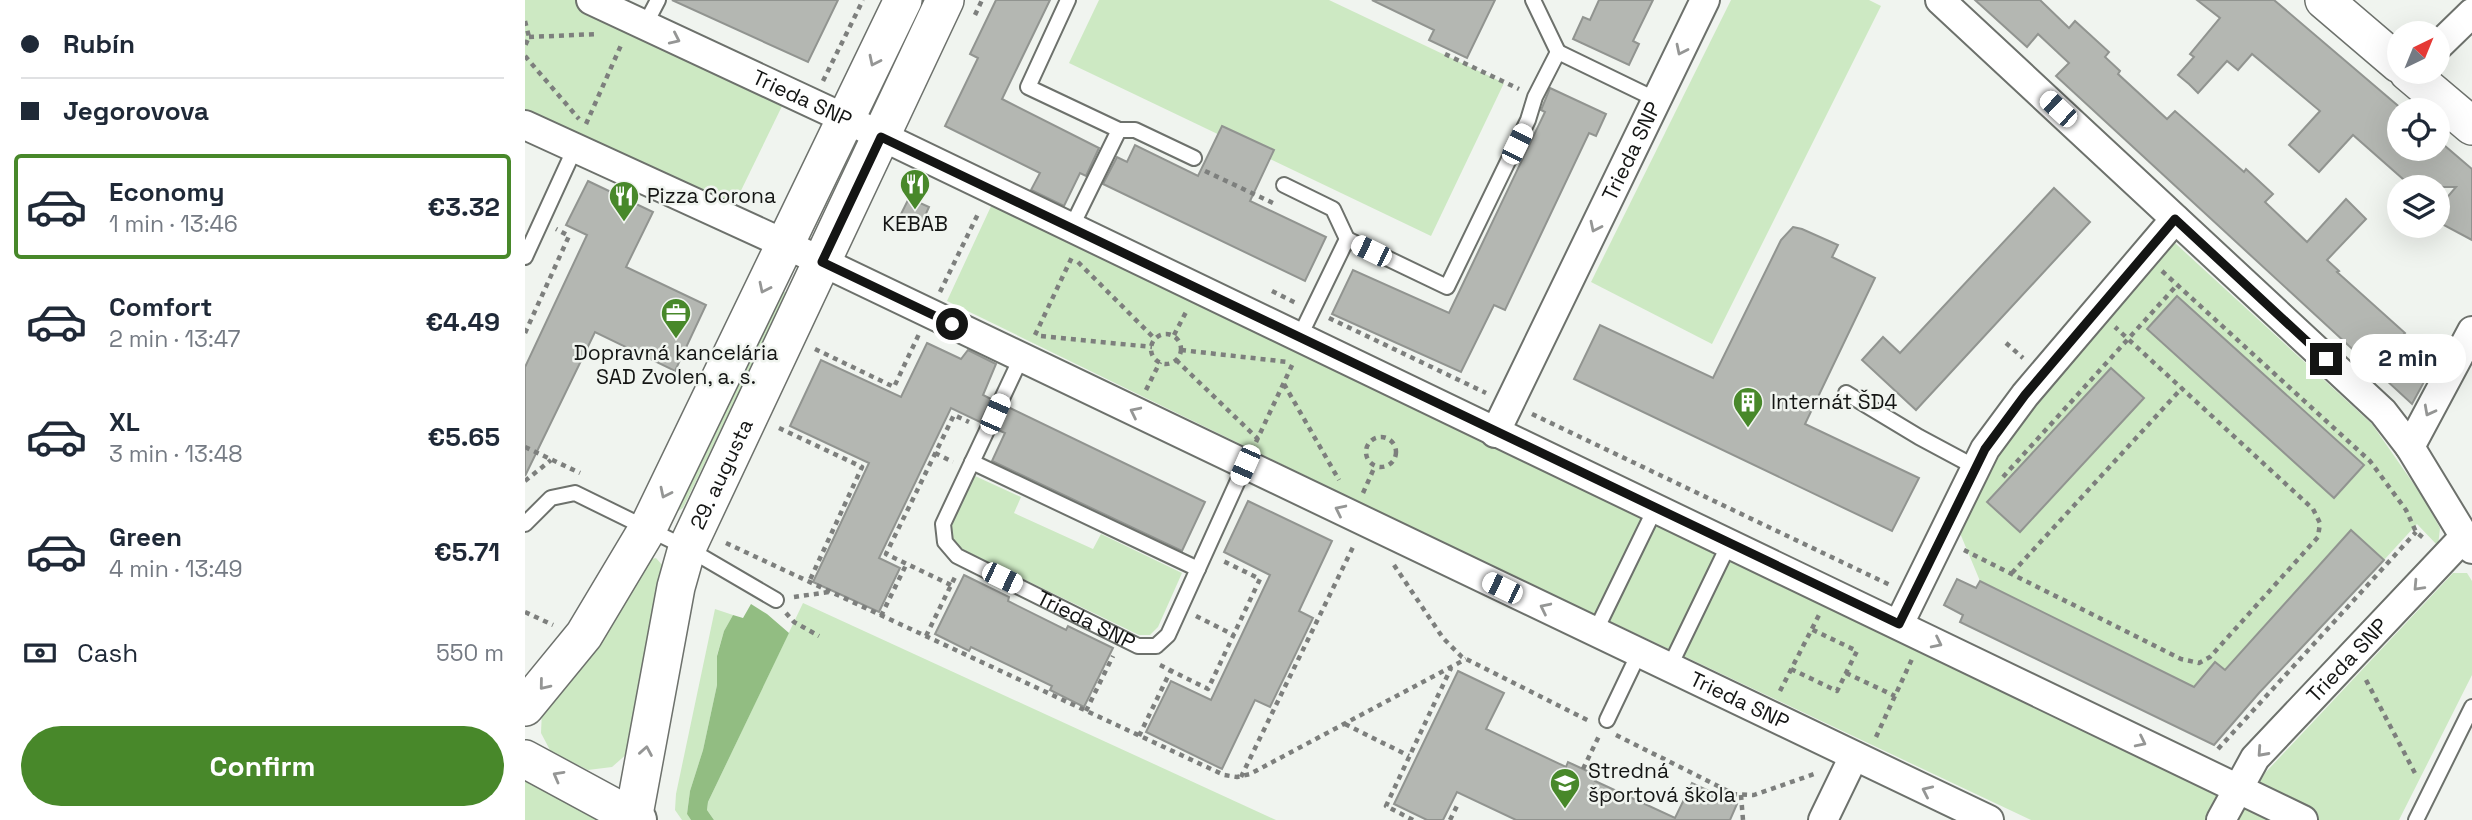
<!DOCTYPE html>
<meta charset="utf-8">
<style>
body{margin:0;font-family:"Space Grotesk",sans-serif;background:#f2f2f3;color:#1f2937;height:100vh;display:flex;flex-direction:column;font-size:26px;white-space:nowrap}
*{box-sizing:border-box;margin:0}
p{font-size:23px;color:#747a83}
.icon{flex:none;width:38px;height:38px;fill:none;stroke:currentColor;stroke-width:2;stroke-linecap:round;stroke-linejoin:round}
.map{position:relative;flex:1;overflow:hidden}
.sheet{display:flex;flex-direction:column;background:#fff;width:525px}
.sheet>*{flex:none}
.guide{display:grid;align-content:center;height:154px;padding:0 21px;background:#fff}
.needle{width:46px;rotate:43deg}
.fabs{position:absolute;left:1862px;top:21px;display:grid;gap:14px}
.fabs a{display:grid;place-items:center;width:63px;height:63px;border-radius:50%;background:#fff;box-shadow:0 7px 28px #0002;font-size:35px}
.end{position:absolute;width:32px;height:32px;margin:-16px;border:9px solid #141514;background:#fff;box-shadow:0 0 0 4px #fff}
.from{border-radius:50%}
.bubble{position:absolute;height:49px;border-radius:24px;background:#fff;box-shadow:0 7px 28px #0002;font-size:23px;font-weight:800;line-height:49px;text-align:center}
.car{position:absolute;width:21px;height:42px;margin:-21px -10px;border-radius:9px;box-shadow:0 0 5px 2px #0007;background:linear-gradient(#fff 24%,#345 0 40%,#fff 0 76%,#345 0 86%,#fff 0)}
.guide b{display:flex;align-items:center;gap:24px;height:66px;font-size:26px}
.guide b+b{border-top:2px solid #e0e1e3}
.guide i{width:18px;height:18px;background:#1f2937}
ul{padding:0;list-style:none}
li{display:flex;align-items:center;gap:21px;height:105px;margin:0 14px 10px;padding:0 7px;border:4px solid transparent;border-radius:7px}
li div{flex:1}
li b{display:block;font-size:26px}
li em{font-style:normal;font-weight:800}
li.selected{border-color:#48882a}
li>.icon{width:63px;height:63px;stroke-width:1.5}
.pay{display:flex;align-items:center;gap:18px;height:77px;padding:0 21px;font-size:26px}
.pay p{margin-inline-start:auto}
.cta{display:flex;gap:14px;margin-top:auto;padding:14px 21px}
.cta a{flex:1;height:80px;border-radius:42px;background:#48882a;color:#fff;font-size:28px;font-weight:800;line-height:80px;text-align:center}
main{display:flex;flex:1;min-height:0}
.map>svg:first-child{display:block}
</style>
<main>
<section class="sheet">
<div class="guide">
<b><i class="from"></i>Rubín</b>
<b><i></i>Jegorovova</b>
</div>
<ul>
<li class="selected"><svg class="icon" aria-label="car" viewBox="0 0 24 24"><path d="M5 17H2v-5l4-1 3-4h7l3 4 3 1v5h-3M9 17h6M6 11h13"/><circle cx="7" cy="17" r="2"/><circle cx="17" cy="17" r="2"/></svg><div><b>Economy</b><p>1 min · 13:46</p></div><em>€3.32</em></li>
<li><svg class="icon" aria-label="car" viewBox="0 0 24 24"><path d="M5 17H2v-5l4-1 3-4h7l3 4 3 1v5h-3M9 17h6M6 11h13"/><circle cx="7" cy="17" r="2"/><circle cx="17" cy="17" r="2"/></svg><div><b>Comfort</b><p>2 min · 13:47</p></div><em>€4.49</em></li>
<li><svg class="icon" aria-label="car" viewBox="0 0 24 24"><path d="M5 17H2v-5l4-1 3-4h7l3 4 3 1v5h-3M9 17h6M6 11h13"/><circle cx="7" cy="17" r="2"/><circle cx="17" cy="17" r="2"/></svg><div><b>XL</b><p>3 min · 13:48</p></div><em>€5.65</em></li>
<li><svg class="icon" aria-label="car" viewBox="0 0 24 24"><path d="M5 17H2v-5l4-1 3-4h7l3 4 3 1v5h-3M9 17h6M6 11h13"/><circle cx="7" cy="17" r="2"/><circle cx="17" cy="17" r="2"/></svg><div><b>Green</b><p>4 min · 13:49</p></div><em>€5.71</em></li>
</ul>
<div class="pay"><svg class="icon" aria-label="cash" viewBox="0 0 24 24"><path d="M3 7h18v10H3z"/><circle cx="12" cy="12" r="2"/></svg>Cash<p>550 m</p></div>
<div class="cta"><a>Confirm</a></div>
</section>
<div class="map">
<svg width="1947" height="820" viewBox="0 0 1947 820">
<rect width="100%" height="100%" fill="#f0f4ef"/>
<g fill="#cde9c3">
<path d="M0 0H65L259 102 208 207 0 125Z"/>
<path d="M574 0H804L979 83 906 236 544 63Z"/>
<path d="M1206 0H1344L1356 6 1187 344 1066 282Z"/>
<path d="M468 202 1722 804 1740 773 1928 573H1942L1947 581V675L1874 820H1506L896 532 422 301Z"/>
<path d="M1650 243 1847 424 1897 496 1915 528 1913 546 1892 524 1859 560 1681 693 1455 581 1432 526 1474 448Z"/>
<path d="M255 290 262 293 158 508 153 511 152 510Z"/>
<path d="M450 476 496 497 489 513 568 549 576 534 657 573 633 627 625 635H614L438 550 428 540 426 526Z"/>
<path d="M131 558 138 566 104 752 87 767 63 770 26 752 16 733 17 710 121 560Z"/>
<path d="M278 603 751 820H189L182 810 183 802Z"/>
<path d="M190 609 208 615 199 631 192 655V685L178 750 165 791 162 814 166 820H157L150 810 151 794Z"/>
<path d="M0 771 78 820H0Z"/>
</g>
<path fill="#92bd82" d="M226 604 242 614 264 633 183 802 182 810 189 820H166L162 814 165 791 178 750 192 685V656L199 631 208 615 218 618Z"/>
<g fill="#b4b7b2" stroke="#919490" stroke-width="2">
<path d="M147 0H313L283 62Z"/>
<path d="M471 0H525L477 99 574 148 561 176 555 173 539 206 506 190 515 173 420 126 453 58 445 54Z"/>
<path d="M847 0H970L942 58 904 40 909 30Z"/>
<path d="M1074 0H1128L1108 41 1114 44 1104 65 1048 39 1058 17 1065 20Z"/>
<path d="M1450 0H1515L1544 28 1550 21 1584 52 1580 57 1595 71 1593 74 1642 119 1650 111 1719 172 1721 169 1748 194 1740 202 1782 242 1821 199 1841 219 1802 260 1814 271 1812 272 1880 333 1873 340 1912 358 1887 404 1531 76 1544 63 1513 34 1502 47Z"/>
<path d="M1672 0H1749L1878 110H1874V149H1913V140L1947 169V240L1913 222V208L1931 187H1887L1828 135 1794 172 1764 145 1795 111 1727 54 1713 70 1702 61 1673 93 1664 84 1653 75 1669 57 1665 54 1695 18Z"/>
<path d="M1025 88 1081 114 1071 136 1064 133 980 310 969 305 936 372 807 314 828 270 924 313 1020 112 1016 110Z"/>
<path d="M697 126 749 150 725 201 801 237 780 281 578 184 592 157 602 162 610 145 673 176Z"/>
<path d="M63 181 128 212 101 267 181 305 150 371 70 332 0 476V367L62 235 41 225Z"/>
<path d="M1529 188 1565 222 1391 410 1337 360 1358 337 1375 353Z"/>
<path d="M384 198 404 207 395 227 374 218Z"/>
<path d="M1268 227 1277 229 1313 245 1307 257 1350 278 1280 424 1394 478 1367 531 1049 379 1075 325 1188 378 1256 240Z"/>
<path d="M1652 296 1839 465 1809 498 1622 329Z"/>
<path d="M402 343 436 359 443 350 471 364 458 395 466 399 455 422 426 408 354 558 375 568 354 612 288 582 344 463 265 426 296 360 376 397Z"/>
<path d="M1586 368 1619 398 1495 532 1462 502Z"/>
<path d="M483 407 680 502 657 551 467 461 480 433 473 430Z"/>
<path d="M723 501 807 541 774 611 788 618 745 707 730 700 697 769 621 732 646 681 686 700 745 575 699 552Z"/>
<path d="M1826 530 1859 560 1734 693 1689 745 1435 622 1438 615 1419 605 1432 579 1451 588 1455 581 1669 687 1690 662 1700 670Z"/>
<path d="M439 575 484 597 483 601 541 630 543 626 588 648 559 707 525 690 527 686 446 647 444 651 410 634Z"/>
<path d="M933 671 979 693 961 729 1041 767 1043 762 1073 776 1070 781 1150 818 1167 783 1212 804 1205 820H991L932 792 918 820H902L869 804Z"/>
</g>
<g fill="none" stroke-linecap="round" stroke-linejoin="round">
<g stroke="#6d716c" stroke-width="18">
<g id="service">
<path d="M543 0 503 87 594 130H610L669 158"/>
<path d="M1008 0 1033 52"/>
<path d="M120 25 133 0"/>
<path d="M1033 52 1132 100"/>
<path d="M759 185 808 209 822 239"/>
<path d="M546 228 594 130"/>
<path d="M822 239 922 287 1003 120 1010 97 1033 52"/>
<path d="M0 257 50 148"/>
<path d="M774 338 822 239"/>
<path id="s1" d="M496 358 418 524 420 542 432 556 613 646H631L643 635 720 465"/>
<path d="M1321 393 1394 437 1450 467"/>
<path d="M447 462 673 569"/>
<path d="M0 524 26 498 50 493 162 548 251 600"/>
<path d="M1070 632 1130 509"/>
<path d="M1144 668 1204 544"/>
<path d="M1082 720 1114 653"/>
<path d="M1891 820 1947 707"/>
</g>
</g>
<g stroke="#6d716c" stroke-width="32">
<g id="minor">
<path id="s2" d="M66 0 321 119 1778 820"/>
<path d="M1415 0 1858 412 1885 447 1947 549"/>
<path d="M1913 46 1947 13"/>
<path id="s3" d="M0 125 260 244 1464 820"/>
<path id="s4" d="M970 433 1180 0"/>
<path d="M1885 447 1947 331"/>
<path d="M1374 624 1460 449 1500 395 1650 219"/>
<path d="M1298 820 1329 756"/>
<path id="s5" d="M1696 820 1730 758 1940 536"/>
</g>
</g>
<g stroke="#6d716c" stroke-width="40">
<g id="tertiary">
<path d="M1799 0 1874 64"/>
<path d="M1883 72 1947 126"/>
<path d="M0 707 59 635 123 528 378 0"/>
<path d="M0 759 109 818"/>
<path id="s6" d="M108 820 151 587 162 548 420 0"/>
</g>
</g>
<g stroke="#6d716c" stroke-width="42">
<path id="primary" d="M109 818 112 820"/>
</g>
<g stroke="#7d7f7d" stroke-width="4.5" stroke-dasharray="5 5" stroke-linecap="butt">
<path d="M450 15 457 0"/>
<path d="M0 21 4 37 0 46"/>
<path d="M4 37 73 34"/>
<path d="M920 54 994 89"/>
<path d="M0 56 54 119"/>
<path d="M298 81 338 0"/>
<path d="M61 124 97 43"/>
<path d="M680 171 748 203"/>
<path d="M553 262 630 339"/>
<path d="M1637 271 1845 461 1881 510 1891 532 1901 540"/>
<path d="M747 291 771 303"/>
<path d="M415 292 454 212"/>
<path d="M804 318 961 393"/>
<path d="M0 333 44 236 31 229"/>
<circle cx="641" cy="349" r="15"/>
<path d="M510 335 547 257"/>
<path d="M649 335 661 312"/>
<path d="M516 336 627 347"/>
<path d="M1481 343 1498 358"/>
<path d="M290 349 369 387 394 334"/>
<path d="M656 350 763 362"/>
<path d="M651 360 733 439"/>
<path d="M759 384 814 480"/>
<path d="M621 390 635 362"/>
<path d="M1007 414 1365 585"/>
<path d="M254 428 337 467 284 582"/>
<circle cx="856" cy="452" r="15"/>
<path d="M731 442 769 361"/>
<path d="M0 447 55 473"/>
<path d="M410 453 428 462"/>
<path d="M1478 477 1652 285"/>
<path d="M0 481 26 460"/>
<path d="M838 493 850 466"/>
<path d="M201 543 699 775 712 777 725 774 941 659"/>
<path d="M1439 550 1656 659 1674 663 1685 657 1793 537 1795 523 1788 509 1590 327"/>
<path d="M869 565 918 638 937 657 1064 721"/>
<path d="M1487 573 1657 388"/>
<path d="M426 585 361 554 429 415 444 422"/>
<path d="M269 597 304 592"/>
<path d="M0 612 28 625"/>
<path d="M261 613 269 622 294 636"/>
<path d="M356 616 382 563"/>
<path d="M671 616 709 635"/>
<path d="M401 636 430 577"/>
<path d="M635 665 683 689 735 579 696 560"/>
<path d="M1266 669 1312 691 1332 651 1286 629"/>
<path d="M1321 673 1370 696"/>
<path d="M1841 680 1892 777"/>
<path d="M1255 691 1294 615"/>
<path d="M561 711 588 656"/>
<path d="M820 724 884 756"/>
<path d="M1091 735 1209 794 1229 795 1292 773"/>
<path d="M614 736 646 670"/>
<path d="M1351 737 1387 659"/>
<path d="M1693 749 1891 532"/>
<path d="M1058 769 1074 736"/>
<path d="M716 777 829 545"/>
<path d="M1216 795 1218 820"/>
<path d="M888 820 861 806 926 668"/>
<path d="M925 820 933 804"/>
</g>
<use href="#service" stroke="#fff" stroke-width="14"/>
<use href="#minor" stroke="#fff" stroke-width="28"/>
<use href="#tertiary" stroke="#fff" stroke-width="37"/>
<use href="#primary" stroke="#fff" stroke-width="38"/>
</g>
<defs><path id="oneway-chevron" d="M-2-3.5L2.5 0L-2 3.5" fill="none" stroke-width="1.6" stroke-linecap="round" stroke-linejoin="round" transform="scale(1.75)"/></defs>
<g stroke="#959695">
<use href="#oneway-chevron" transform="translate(150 39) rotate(25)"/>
<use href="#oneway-chevron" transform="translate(1156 50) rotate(116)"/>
<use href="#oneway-chevron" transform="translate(349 61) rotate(116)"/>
<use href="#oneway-chevron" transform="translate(1070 227) rotate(116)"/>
<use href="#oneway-chevron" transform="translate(239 288) rotate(116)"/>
<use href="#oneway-chevron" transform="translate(1904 411) rotate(118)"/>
<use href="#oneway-chevron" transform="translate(610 412) rotate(-154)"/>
<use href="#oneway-chevron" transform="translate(140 493) rotate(116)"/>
<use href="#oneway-chevron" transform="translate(815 510) rotate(-154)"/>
<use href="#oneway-chevron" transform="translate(1893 586) rotate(133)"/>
<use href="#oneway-chevron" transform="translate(1020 608) rotate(-154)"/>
<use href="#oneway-chevron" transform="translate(1412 643) rotate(26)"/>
<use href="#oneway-chevron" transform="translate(19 685) rotate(129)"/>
<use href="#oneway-chevron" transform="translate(1616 742) rotate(26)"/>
<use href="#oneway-chevron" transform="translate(121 751) rotate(-80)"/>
<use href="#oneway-chevron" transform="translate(1737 752) rotate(132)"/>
<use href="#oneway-chevron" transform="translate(33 776) rotate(-151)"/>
<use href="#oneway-chevron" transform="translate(1402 791) rotate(-155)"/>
</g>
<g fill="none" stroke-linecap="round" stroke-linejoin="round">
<path stroke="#141514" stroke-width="9" d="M427 324 297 262 356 137 1374 624 1460 449 1500 395 1650 219 1801 359"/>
</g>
<defs>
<g id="restaurant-pin" transform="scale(1.575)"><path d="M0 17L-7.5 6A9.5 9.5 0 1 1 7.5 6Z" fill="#48882a" stroke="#f0f4ef"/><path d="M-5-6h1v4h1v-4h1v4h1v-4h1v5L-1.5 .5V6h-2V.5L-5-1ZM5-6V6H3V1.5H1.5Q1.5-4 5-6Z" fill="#fff"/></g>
<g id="office-pin" transform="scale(1.575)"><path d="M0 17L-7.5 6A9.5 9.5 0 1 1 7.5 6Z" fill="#48882a" stroke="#f0f4ef"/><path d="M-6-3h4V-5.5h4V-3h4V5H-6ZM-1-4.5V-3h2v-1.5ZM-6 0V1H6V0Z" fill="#fff"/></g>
<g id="building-pin" transform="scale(1.575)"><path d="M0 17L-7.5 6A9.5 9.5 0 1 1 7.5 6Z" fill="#48882a" stroke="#f0f4ef"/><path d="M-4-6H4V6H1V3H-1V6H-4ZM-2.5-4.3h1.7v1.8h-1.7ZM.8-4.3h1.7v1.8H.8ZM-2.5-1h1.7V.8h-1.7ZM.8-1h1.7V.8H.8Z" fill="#fff"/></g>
<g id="school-pin" transform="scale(1.575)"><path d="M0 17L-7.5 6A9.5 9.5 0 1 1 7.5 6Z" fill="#48882a" stroke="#f0f4ef"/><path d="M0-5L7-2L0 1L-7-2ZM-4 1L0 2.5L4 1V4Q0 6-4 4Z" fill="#fff"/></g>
</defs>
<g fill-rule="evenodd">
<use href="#restaurant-pin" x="390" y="184"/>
<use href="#restaurant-pin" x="99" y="196"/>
<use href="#office-pin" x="151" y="313"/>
<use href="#building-pin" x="1223" y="402"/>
<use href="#school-pin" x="1040" y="783"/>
</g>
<g text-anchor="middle" stroke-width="5" stroke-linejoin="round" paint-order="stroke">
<g font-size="21" fill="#141514" stroke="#f0f4ef">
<text dy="7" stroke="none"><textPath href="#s2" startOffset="233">Trieda SNP</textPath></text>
<text dy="7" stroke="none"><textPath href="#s4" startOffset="313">Trieda SNP</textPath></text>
<text dy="7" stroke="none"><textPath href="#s6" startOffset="359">29. augusta</textPath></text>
<text dy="7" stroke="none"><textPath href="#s1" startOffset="364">Trieda SNP</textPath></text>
<text dy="7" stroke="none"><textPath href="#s5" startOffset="205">Trieda SNP</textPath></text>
<text dy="7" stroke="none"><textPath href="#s3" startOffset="1344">Trieda SNP</textPath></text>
</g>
<g font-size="21" fill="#141514" stroke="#f0f4ef" text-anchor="start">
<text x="122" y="203">Pizza Corona</text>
<text x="390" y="231" text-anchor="middle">KEBAB</text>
<text x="151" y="360" text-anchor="middle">Dopravná kancelária<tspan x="151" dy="24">SAD Zvolen, a. s.</tspan></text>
<text x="1246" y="409">Internát ŠD4</text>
<text x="1063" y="778">Stredná<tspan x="1063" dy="24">športová škola</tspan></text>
</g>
</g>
</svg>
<div class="fabs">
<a><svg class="needle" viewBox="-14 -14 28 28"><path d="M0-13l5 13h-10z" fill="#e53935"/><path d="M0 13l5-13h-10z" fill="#747a83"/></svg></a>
<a><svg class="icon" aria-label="locate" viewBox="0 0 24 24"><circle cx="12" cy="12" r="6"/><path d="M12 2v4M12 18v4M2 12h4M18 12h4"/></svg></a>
<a><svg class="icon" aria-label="layers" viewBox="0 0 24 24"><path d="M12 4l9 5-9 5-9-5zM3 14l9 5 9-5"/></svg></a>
</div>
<i class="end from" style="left:427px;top:324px"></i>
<i class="end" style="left:1801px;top:359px"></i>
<div class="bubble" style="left:1825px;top:334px;width:116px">2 min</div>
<i class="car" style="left:1533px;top:109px;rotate:313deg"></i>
<i class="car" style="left:992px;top:144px;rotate:26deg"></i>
<i class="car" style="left:846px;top:251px;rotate:296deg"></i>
<i class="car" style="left:470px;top:414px;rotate:24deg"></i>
<i class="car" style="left:720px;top:465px;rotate:204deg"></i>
<i class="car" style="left:477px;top:578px;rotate:116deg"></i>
<i class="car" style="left:977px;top:588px;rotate:296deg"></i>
</div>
</main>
